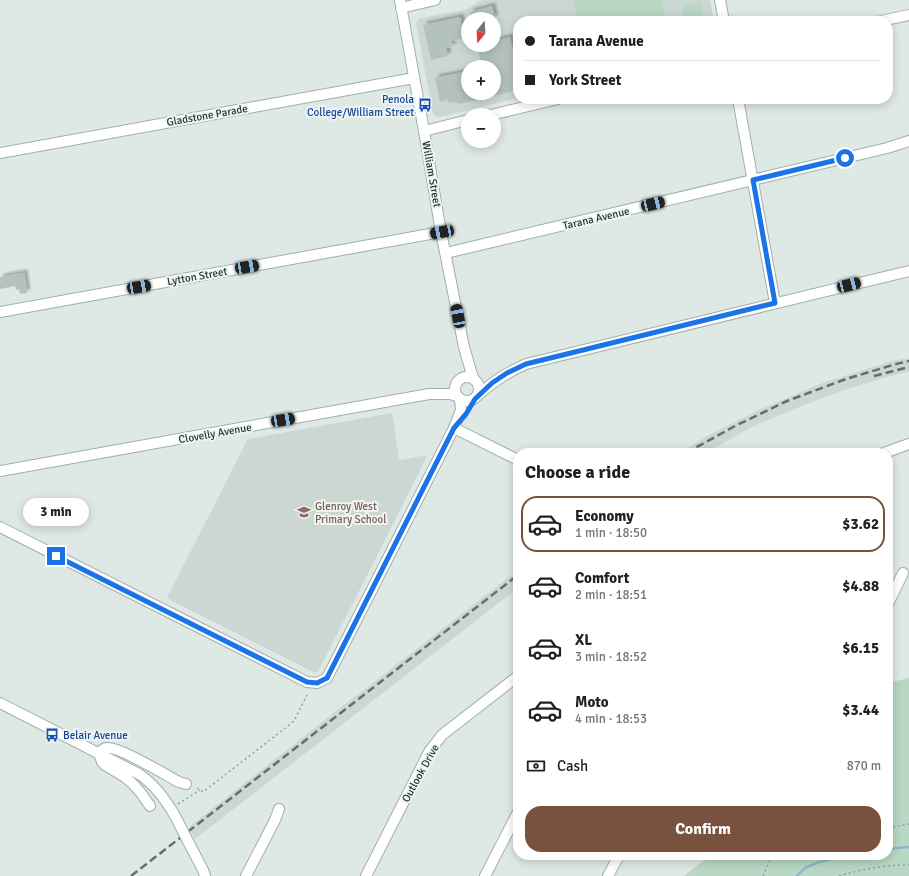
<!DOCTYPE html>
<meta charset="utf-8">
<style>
body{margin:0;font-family:Signika,sans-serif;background:#f2f2f2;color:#202124;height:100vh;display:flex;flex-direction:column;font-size:15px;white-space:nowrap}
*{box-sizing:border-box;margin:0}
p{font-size:13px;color:#757577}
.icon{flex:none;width:22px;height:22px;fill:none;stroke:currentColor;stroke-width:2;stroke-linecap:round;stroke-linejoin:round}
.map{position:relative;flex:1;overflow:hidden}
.drawer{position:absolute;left:513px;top:448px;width:380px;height:412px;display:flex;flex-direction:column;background:#fff;border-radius:16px;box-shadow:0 2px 10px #0003}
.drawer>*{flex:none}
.hud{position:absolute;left:513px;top:16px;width:380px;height:88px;border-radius:16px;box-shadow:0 2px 10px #0003;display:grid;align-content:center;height:88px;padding:0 12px;background:#fff}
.needle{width:26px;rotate:198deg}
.fabs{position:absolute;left:461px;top:12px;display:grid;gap:8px}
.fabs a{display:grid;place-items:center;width:40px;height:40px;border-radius:50%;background:#fff;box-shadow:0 2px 10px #0003;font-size:20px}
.end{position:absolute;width:18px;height:18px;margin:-9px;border:5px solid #1a73e8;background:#fff;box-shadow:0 0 0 2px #fff}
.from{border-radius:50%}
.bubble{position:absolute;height:28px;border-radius:14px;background:#fff;box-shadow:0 2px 10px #0003;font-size:13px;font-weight:800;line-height:28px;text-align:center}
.car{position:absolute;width:12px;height:24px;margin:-12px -6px;border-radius:5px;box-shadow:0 0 3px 1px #0007;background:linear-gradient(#222 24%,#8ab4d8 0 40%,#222 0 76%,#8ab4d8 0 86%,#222 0)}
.hud b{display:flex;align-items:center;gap:14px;height:38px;font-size:15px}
.hud b+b{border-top:1px solid #e0e0e0}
.hud i{width:10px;height:10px;background:#202124}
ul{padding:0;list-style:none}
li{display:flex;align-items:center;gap:12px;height:56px;margin:0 8px 6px;padding:0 4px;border:2px solid transparent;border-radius:16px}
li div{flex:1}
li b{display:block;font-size:15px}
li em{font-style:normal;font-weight:800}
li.on{border-color:#78523f}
li>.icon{width:36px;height:36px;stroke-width:1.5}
h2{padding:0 12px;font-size:18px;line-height:48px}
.pay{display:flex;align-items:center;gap:10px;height:44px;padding:0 12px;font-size:15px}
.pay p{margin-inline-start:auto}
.cta{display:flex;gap:8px;margin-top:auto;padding:8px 12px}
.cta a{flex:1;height:46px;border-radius:16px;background:#78523f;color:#fff;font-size:16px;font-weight:800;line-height:46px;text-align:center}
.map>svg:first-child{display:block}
</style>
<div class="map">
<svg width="909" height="876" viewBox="0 0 909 876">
<defs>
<filter id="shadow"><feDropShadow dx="3.5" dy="-3.5" stdDeviation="1" flood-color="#0004"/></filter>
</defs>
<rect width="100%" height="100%" fill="#dee8e4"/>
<g fill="#ccd7d3" fill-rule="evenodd">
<path d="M481 0H710L714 21H518V98L440 117H437L433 114 416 23 420 18 468 9ZM468 19H494V45H468ZM468 67H494V93H468Z"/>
<path d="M909 358V371L891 376 850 388 804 405 756 425 705 453H680L707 436 763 408 825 382 892 361Z"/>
<path d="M392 413 399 460 428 455 318 672H313L174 602 167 598 248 439Z"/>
<path d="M518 570V588L195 839 189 827 336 711 387 672Z"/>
</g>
<g fill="#b8d7c4">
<path d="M573 0H661L667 21H578Z"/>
<path d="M701 2 705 21H685L682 6Z"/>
<path d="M909 678V876H684L711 855H888V683Z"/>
</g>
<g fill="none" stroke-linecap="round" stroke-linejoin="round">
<g stroke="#8bb9c8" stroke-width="2.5">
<path d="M888 849 909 847"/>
<path d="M797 876 805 868 819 862 850 855"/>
</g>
</g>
<g fill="#b4c2bd" filter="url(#shadow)">
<path d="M492 6 495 19H471L470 12Z"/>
<path d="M460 17 465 38 451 41 453 47 446 48 448 56 431 60 423 25Z"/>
<path d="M510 37 518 73V90L494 96V67H482L477 45H494V41Z"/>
<path d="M468 71V93H493V96L460 104 453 102 448 103 447 100 440 102 435 78Z"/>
<path d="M24 273 27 293 20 294 19 289 16 290 15 286 0 289V277Z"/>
</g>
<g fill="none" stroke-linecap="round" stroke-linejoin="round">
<g stroke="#a2afab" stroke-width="12">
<g id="minor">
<path d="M400 0 424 131 441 232 464 347 473 378"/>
<path d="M720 0 724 21"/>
<path d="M401 8 435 0"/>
<path d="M881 21 909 15"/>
<path d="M738 99 775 303"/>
<path d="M491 115 558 99"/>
<path d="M424 131 468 120"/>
<path d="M0 153 414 78"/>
<path d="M446 253 887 148 909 141"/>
<path d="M0 312 441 232"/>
<circle cx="467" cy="389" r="12"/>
<path d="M477 396C494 381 506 373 526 364L909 271"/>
<path d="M454 428 518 460"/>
<path d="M884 453 909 444"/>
<path d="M0 471 429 394H450L457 396"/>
<path d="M0 527 307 682 317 683 327 678 454 428 461 410 460 399"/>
<path d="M888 604 903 573"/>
<path d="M0 703 139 774C155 785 164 798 174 814"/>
<path d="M150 806 141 793 132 783 125 777 105 765 102 762 99 753C101 751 103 748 107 748 118 746 166 775 179 782L186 784"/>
<path d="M192 849 203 870 205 876"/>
<path d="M246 876 275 820 279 809"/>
<path d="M366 876 429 752 442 735 518 676"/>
<path d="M485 876 518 812"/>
<path d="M608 876 617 859 620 855"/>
</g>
</g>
<g stroke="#81a8a0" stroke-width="1.5" stroke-dasharray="2 3" stroke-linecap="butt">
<path d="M197 788 203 792 288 726 294 721 307 695"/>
<path d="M178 804 200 790"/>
<path d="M888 828 909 824"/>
<path d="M763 876 769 862 775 855"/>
<path d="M839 876C862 869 885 865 909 865"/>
</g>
<use href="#minor" stroke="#fff" stroke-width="10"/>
<g stroke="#5b726e" stroke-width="2.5" stroke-dasharray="8 4" stroke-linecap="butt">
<path d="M874 376 909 367"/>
<path d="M686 453 735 426 787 401 846 379 896 364 909 361"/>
<path d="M131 876 518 575"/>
</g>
<g stroke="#a2afab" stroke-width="12" stroke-linecap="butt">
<path id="minor-bridge" d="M174 814 192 849"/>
</g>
<use href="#minor-bridge" stroke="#fff" stroke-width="10"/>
</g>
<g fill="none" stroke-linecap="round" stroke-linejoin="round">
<path stroke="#1a73e8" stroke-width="5" d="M56 556 307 682 317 683 327 678 454 428 466 414 475 399 492 383 507 373 526 364 775 303 753 180 845 158"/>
</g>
<defs>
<g id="bus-bare" transform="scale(1.08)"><path d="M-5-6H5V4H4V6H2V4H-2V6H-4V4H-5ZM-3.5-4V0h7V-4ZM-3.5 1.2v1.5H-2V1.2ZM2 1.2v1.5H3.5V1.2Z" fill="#1a4fb4" stroke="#eef5f2" stroke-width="2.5" paint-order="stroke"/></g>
<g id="school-bare" transform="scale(1.08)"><path d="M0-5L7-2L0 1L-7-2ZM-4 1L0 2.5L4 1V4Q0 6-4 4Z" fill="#8d6e63" stroke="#eef5f2" stroke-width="2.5" paint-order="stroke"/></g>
</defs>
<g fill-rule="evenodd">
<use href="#bus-bare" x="425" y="105"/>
<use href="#school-bare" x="304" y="512"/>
<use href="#bus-bare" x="52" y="735"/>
</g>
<g text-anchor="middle" stroke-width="4" stroke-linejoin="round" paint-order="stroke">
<g font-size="11" fill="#164399" stroke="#eef5f2" text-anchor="end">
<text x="414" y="103">Penola<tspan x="414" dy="13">College/William Street</tspan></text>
<text x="63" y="739" text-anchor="start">Belair Avenue</text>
</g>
<g font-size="11" fill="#213632" stroke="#eef5f2">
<text transform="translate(207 115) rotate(-10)" y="4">Gladstone Parade</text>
<text transform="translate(432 174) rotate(80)" y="4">William Street</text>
<text transform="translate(596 218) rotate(-13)" y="4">Tarana Avenue</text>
<text transform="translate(197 276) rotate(-10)" y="4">Lytton Street</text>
<text transform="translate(215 433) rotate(-10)" y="4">Clovelly Avenue</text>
<text transform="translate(420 773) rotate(-61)" y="4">Outlook Drive</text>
</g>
<g font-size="11" fill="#785e54" stroke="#eef5f2" text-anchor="start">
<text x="315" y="510">Glenroy West<tspan x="315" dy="13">Primary School</tspan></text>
</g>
</g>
</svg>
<div class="fabs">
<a><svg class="needle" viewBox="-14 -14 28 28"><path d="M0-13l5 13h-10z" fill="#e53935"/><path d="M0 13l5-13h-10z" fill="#757577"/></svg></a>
<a>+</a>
<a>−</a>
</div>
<i class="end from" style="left:845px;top:158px"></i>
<i class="end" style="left:56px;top:556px"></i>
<div class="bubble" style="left:23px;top:498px;width:66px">3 min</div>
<i class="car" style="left:653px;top:204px;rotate:77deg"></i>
<i class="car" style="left:442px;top:232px;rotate:259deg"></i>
<i class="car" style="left:247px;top:267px;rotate:80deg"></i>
<i class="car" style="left:849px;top:285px;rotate:76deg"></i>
<i class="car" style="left:139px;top:287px;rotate:80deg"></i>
<i class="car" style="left:458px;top:316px;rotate:349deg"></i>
<i class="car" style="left:283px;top:420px;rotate:80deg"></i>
<div class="hud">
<b><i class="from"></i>Tarana Avenue</b>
<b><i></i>York Street</b>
</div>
<section class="drawer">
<h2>Choose a ride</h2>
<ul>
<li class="on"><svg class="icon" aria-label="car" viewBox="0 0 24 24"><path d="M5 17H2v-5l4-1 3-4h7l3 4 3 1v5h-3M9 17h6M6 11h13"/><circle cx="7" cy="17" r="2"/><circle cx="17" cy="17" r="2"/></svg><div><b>Economy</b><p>1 min · 18:50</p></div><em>$3.62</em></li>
<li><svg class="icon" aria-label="car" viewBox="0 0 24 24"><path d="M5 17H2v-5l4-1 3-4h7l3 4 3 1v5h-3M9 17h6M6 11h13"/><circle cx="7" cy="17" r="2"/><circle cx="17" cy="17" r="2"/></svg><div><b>Comfort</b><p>2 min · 18:51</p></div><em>$4.88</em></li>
<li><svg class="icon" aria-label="car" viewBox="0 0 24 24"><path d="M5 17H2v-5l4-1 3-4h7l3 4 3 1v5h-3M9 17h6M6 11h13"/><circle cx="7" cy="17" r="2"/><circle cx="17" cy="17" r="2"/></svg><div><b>XL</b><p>3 min · 18:52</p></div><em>$6.15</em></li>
<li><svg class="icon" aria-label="car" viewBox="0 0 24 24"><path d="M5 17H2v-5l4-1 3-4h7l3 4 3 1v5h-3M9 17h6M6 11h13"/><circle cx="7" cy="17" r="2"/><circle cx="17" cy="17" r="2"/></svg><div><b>Moto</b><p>4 min · 18:53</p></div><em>$3.44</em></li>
</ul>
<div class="pay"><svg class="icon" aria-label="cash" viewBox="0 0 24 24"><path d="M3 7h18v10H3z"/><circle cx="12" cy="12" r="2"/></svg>Cash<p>870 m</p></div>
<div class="cta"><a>Confirm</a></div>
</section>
</div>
